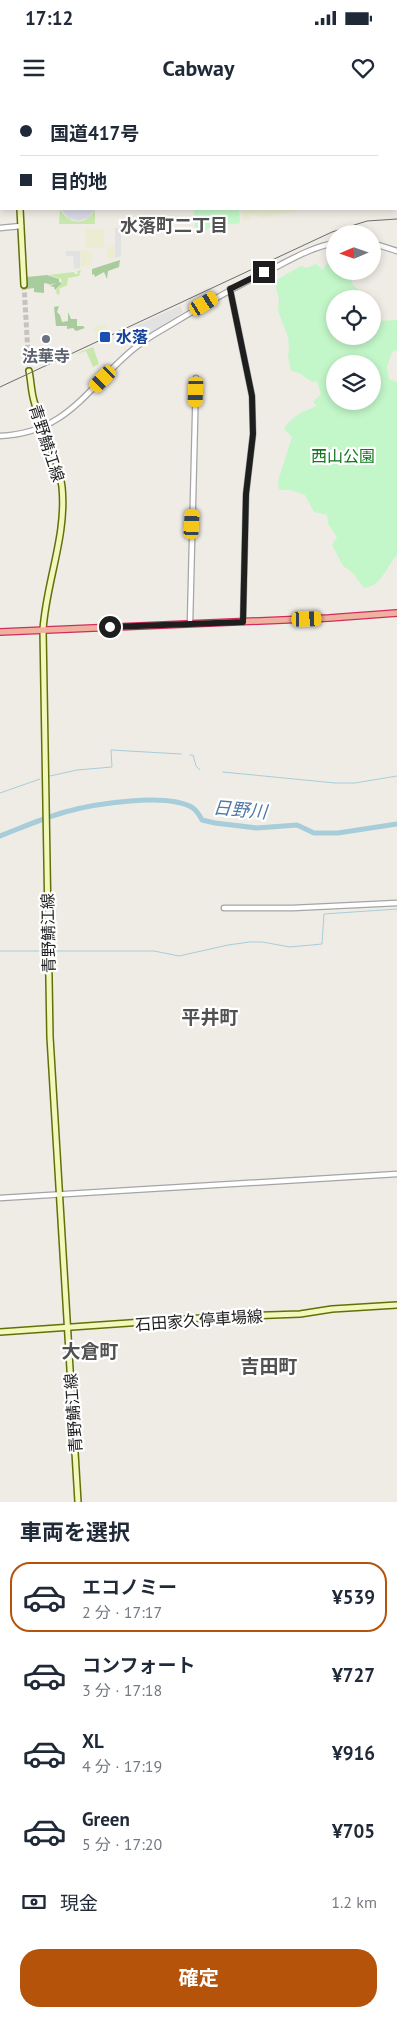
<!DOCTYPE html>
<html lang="ja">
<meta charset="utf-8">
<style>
body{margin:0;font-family:"PT Sans","Noto Sans JP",sans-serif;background:#f2f2f3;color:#1f2937;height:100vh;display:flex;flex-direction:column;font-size:19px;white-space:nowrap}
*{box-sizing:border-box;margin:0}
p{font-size:16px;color:#747a83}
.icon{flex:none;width:28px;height:28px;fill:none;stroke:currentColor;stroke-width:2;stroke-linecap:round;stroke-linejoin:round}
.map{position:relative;height:1402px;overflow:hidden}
.panel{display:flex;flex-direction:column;background:#fff;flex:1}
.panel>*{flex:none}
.top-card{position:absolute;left:0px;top:0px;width:398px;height:110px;box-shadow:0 2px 8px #0003;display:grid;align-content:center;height:110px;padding:0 20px;background:#fff}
.needle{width:32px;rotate:268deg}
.fabs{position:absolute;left:326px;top:125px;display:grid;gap:10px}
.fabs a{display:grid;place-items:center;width:55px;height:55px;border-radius:50%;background:#fff;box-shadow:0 2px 8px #0003;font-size:25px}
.end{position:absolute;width:22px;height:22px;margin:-11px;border:6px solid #1e1e1e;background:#fff;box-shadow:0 0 0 2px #fff}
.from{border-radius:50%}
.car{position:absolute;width:15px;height:30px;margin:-15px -8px;border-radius:6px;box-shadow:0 0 4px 1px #0007;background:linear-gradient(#f5c518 24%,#345 0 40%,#f5c518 0 76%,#345 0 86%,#f5c518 0)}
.top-card b{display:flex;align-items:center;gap:18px;height:48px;font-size:19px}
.top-card b+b{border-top:1px solid #e0e1e3}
.top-card i{width:12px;height:12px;background:#1f2937}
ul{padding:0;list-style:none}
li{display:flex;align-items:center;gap:15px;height:70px;margin:0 10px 8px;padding:0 10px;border:2px solid transparent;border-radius:20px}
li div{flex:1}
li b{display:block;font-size:19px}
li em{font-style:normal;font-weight:700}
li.active{border-color:#b45309}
li>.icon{width:45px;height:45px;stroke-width:1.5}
h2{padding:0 20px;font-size:22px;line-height:60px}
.pay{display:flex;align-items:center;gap:12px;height:55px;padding:0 20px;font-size:19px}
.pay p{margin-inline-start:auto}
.primary-button{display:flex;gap:10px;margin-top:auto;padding:10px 20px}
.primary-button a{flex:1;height:58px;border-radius:20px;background:#b45309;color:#fff;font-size:20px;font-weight:700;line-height:58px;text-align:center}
.status{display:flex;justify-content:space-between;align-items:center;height:35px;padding:0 25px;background:#fff;direction:ltr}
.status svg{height:14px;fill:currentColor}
header{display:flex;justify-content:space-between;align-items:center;height:65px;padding:0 20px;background:#fff;font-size:22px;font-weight:700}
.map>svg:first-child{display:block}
</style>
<div class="status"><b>17:12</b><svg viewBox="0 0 49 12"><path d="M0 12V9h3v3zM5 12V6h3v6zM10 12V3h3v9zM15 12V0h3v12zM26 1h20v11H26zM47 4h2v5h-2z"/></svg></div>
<header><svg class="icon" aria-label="menu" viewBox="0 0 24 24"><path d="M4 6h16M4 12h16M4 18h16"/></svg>Cabway<svg class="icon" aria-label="heart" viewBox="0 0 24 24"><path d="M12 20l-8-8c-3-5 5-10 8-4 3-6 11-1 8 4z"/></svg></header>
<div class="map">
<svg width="397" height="1402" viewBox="0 0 397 1402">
<rect width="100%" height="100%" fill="#efece5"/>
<g fill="#eaedd1">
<path d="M242 109H295V111L262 118 261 116 250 114V120L243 121Z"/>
<path d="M86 129 104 130V146L101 148H86Z"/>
<path d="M115 146 114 158 108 160 107 147Z"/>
<path d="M80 151H91L92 165 81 167Z"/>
<path d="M105 224 108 233 97 238 93 227Z"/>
</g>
<g fill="#c7e7ad">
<path d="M60 109C68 125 87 126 95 109V124H59Z"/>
<path d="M81 170 79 176 68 178 67 185 59 189 60 193 57 195 56 190 62 183 61 179 49 175 74 172 75 174H78L77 171Z"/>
<path d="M93 247 99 264 93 267 86 251 73 255Z"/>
</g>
<g fill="#a8cc9b">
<path d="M120 160 119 167 108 171 107 179 104 172 95 177 94 174 92 175V169Z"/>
<path d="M47 175 59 179V182L62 183 55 190 54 187 50 186 56 183 49 185V184L44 183V193L34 192V188L27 189V177Z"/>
<path d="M59 206 57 212 60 215 62 222 68 221V212L71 219H77V226H83L85 228 76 231 73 228 67 229V226H56L54 207Z"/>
</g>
<g fill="#c3f7c9" fill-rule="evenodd">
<path d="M194 109H239L240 123 225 125 217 123 201 133 195 126Z"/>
<path d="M334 152 335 171H348L353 185 362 193 364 199H335V236H372L373 221 397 220V250L392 252 387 267 389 279 397 282V455C386 467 382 486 364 488L351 471 343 466 332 445 337 437 328 424 327 415 314 412 305 395 290 390H279L278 381 292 337 284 329C291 316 304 311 317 306L313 302 321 294 317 281 312 282 299 273 291 271 288 256 289 248 288 237 278 211 279 200 275 184 278 179 301 166 307 168 316 164 323 170 329 159 328 157ZM335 264H372V301H335Z"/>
</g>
<g fill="#e2e2e2">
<path d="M115 128H121V156L115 158Z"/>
<path d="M66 151H80V168L74 169 73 156H66Z"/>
<path d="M180 206 183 212 150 233 132 232 135 226Z"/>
</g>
<path fill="#d9d9e4" d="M61 109H95L88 118 78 121 68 118Z"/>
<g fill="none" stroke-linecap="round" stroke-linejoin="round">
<g stroke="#a7cdda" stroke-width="1">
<path d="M190 655H193L196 666 200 670"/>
<path d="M223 672 335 683H355L397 676"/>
<path d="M50 676 77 670 112 667 111 650 181 654"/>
<path d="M0 693 40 679"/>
<path d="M0 851H46"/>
<path d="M50 851H154L179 856 228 845 250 842H262L290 847 322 844 324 814 397 809"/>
</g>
<g stroke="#a7cdda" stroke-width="5">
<path d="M0 41H1"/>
<path d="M0 736C21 728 43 718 65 712 94 704 167 692 193 708 197 711 200 716 202 720L215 723 257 728 297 725 314 733H338L397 724"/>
</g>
<path stroke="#c5c3bd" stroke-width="5" stroke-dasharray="5 2.5" stroke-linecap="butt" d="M24 185 29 271"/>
<g stroke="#a5a5a5" stroke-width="7">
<g id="tertiary">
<path d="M396 46H397"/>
<path d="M0 66H1"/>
<path d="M0 128 21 126"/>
<path d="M372 143 397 151"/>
<path d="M230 189 252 296 253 334 246 394 243 522"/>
<path d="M0 336C70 333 89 284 136 247 148 237 162 230 175 222 207 203 238 185 272 169 292 159 312 147 335 143"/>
<path d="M190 523 196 278"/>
<path d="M224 808H293L397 803"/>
<path d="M0 1098 397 1074"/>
</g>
</g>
<g stroke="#62700a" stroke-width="8">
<g id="secondary">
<path d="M20 109 24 185"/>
<path d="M29 271C31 280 31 291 34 301 41 330 58 357 62 387 67 436 46 482 43 530L50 937 78 1402"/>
<path d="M0 1232 215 1217 300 1214 332 1209 397 1205"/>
</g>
</g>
<g stroke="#d22c5f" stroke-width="8">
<g id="trunk">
<path d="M3 0 8 1"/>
<path d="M0 4H1"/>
<path d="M396 10H397"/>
<path d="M396 16H397"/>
<path d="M0 532 329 518 397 513"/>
</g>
</g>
<use href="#tertiary" stroke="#fff" stroke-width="4.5"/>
<use href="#secondary" stroke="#f2f7bb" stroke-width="5"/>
<use href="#trunk" stroke="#eeb29e" stroke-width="5.5"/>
<path stroke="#6c6c6c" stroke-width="1" d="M0 287 332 132 367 121 397 119"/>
</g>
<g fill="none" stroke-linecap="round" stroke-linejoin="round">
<path stroke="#1e1e1e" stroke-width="6" d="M110 527 243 522 246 394 253 334 252 296 230 189 264 172"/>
</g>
<rect fill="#1a4fb4" stroke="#fff" stroke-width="2" x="99" y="231" width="12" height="12" rx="2.5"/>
<circle fill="#6b7280" stroke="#fff" stroke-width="2" cx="46" cy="239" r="5"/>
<g text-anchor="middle" stroke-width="4.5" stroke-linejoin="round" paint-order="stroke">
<g font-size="16" font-weight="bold" fill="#164399" stroke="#fff" text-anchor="start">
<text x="116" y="243">水落</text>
</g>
<g font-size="16" font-weight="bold" fill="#5b616d" stroke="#fff">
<text x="46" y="262">法華寺</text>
</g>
<g font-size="16" fill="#1e1e1e" stroke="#fff">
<text transform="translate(47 343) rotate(72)" y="6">青野鯖江線</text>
<text transform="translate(48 833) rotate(-91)" y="6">青野鯖江線</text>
<text transform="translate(199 1220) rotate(-4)" y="6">石田家久停車場線</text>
<text transform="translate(73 1313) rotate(-94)" y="6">青野鯖江線</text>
</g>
<g font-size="16" fill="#10781c" stroke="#fff">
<text x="343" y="362">西山公園</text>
</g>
<g font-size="18" font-weight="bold" fill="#515151" stroke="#fff">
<text x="174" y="132">水落町二丁目</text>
</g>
<g font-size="18" font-style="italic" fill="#4f79a9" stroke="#fff">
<text transform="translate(240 710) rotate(5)" y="6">日野川</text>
</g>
<g font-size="19" font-weight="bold" fill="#515151" stroke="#fff">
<text x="210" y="924">平井町</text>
<text x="90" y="1258">大倉町</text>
<text x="269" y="1273">吉田町</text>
</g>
</g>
</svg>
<div class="fabs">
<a><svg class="needle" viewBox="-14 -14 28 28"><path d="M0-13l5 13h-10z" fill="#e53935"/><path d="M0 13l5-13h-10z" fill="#747a83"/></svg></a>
<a><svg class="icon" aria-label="locate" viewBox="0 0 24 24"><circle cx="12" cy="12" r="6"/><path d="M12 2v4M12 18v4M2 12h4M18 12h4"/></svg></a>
<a><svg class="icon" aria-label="layers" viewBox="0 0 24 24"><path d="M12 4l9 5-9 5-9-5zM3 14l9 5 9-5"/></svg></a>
</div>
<i class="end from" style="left:110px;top:527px"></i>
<i class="end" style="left:264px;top:172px"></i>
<i class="car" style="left:204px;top:204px;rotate:59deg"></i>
<i class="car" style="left:103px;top:279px;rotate:224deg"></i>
<i class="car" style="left:196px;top:292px;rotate:182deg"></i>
<i class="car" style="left:192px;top:424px;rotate:3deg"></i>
<i class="car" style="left:307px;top:519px;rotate:88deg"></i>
<div class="top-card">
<b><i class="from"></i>国道417号</b>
<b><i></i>目的地</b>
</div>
</div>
<section class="panel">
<h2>車両を選択</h2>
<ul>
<li class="active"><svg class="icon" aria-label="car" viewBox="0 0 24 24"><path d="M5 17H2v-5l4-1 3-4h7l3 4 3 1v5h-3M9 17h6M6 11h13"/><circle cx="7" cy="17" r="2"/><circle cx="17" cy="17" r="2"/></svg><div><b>エコノミー</b><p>2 分 · 17:17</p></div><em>¥539</em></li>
<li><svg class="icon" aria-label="car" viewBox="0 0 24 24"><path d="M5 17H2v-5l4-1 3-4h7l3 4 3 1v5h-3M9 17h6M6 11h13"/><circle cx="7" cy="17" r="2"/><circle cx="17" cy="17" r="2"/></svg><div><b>コンフォート</b><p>3 分 · 17:18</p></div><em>¥727</em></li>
<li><svg class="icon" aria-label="car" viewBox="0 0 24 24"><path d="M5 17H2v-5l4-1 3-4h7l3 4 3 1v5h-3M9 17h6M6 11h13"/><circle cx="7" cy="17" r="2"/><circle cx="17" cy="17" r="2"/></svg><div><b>XL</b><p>4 分 · 17:19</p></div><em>¥916</em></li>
<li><svg class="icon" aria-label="car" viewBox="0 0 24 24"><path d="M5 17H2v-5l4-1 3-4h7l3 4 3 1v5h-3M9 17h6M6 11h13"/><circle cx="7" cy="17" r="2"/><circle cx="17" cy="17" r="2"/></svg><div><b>Green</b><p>5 分 · 17:20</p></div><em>¥705</em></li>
</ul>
<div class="pay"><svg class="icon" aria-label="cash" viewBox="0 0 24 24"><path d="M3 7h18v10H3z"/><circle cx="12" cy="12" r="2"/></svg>現金<p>1.2 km</p></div>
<div class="primary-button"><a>確定</a></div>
</section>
